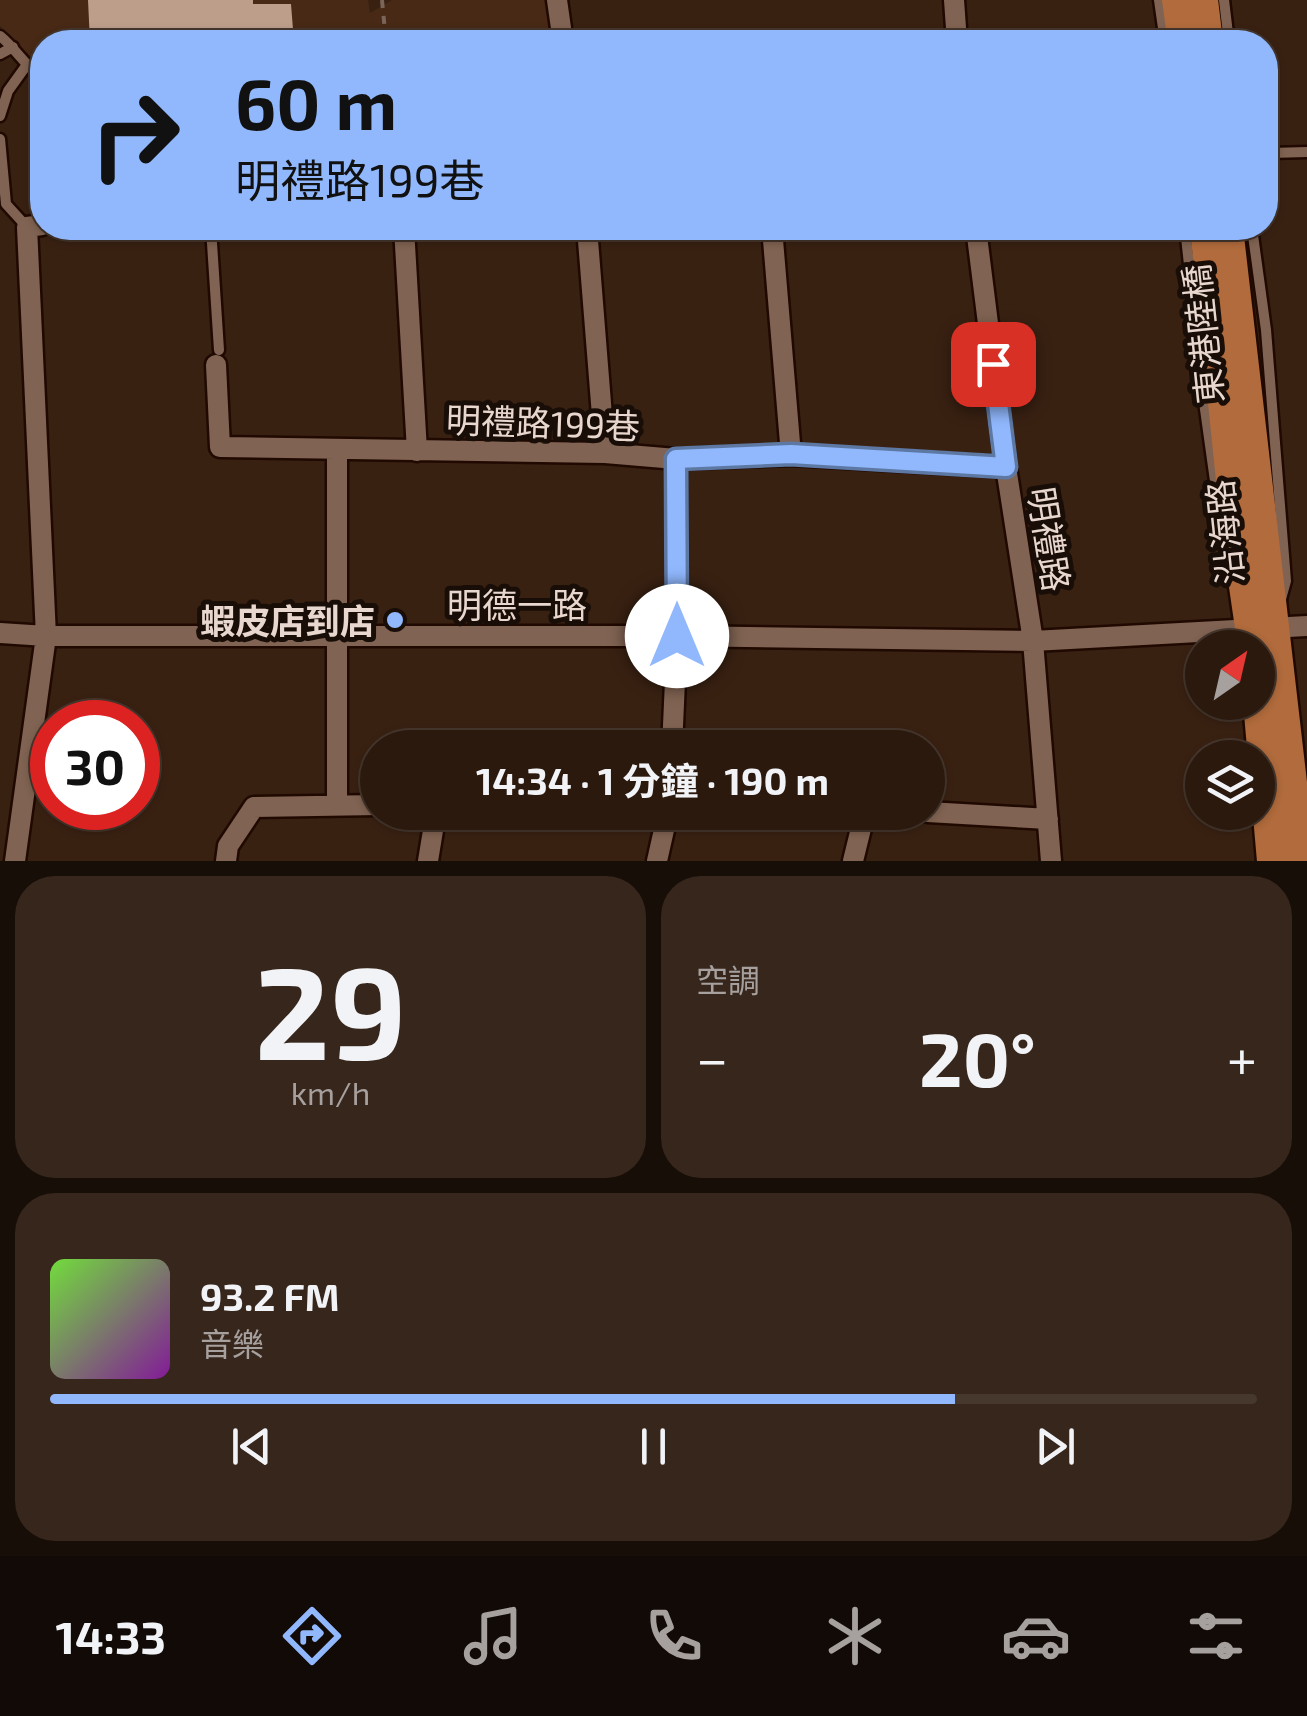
<!DOCTYPE html>
<html lang="zh-TW">
<head>
<meta charset="utf-8">
<style>
	body { margin:0; font-family:"Exo 2","Noto Sans TC",sans-serif; background:#37261c; color:#f1f3f6; height:100vh; display:flex; flex-direction:column; font-size:38px; white-space:nowrap }
	* { box-sizing:border-box; margin:0 }
	p { font-size:32px; color:#a6a09e }
	.icon { flex:none; width:55px; height:55px; fill:none; stroke:currentColor; stroke-width:2; stroke-linecap:round; stroke-linejoin:round }
	.map { position:relative; height:861px; overflow:hidden }
	.details { display:flex; flex-direction:column; gap:15px; padding:15px; background:#180e08; flex:1 }
	.details>* { flex:none }
	.guide { position:absolute; left:30px; top:30px; width:1248px; height:210px; border-radius:40px; box-shadow:0 2px 8px #0004,0 0 0 2px #47382e; background:#91b8fd; color:#111; overflow:hidden }
	.needle { width:65px; rotate:34deg }
	.fabs { position:absolute; left:1185px; top:630px; display:grid; gap:20px }
	.fabs a { display:grid; place-items:center; width:90px; height:90px; border-radius:50%; background:#2b190e; box-shadow:0 2px 8px #0004,0 0 0 2px #47382e; font-size:50px }
	.speed { position:absolute; left:30px; top:700px; display:flex; gap:20px; font-size:50px; font-weight:700; text-align:center }
	.speed>* { display:grid; place-content:center; width:130px; height:130px; border-radius:50%; background:#2b190e; box-shadow:0 2px 8px #0004,0 0 0 2px #47382e; line-height:1 }
	.speed .limit { border:15px solid #d22; background:#fff; color:#111 }
	.pin { position:absolute; display:grid; place-items:center; width:85px; height:85px; color:#fff; margin:-42px; border-radius:20px; box-shadow:0 5px 15px #0006 }
	.me { position:absolute; width:110px; margin:-55px; rotate:0deg; stroke-linejoin:round; filter:drop-shadow(0 0 8px #0008) }
	.turn { display:flex; align-items:center; gap:35px; height:210px; padding:0 40px; font-size:45px }
	.turn .icon { width:130px; height:130px; stroke-width:2.5 }
	.turn b { display:block; font-size:70px; line-height:85px }
	.big { font-size:75px; font-weight:700; line-height:1.1 }
	.details .widget { flex:1; display:flex; flex-direction:column; justify-content:center; gap:15px; min-width:0; padding:0 35px; border-radius:40px; background:#37261c }
	.details .dial { align-items:center; gap:0 }
	.dial b { font-size:130px; line-height:1 }
	.song { display:flex; align-items:center; gap:30px }
	.cover { width:120px; height:120px; border-radius:15px; background:linear-gradient(135deg,hsl(100 70% 55%),hsl(290 70% 35%)) }
	.played { height:10px; border-radius:5px; background:linear-gradient(90deg,#91b8fd 75%,#47382e 75%) }
	.keys { display:flex; justify-content:space-around; direction:ltr }
	.heat { display:flex; justify-content:space-between; align-items:center; font-size:55px; direction:ltr }
	.details .tiles { flex:1; display:grid; gap:15px; grid-template-columns:1fr 1fr }
	.widget:last-child { grid-column:span 2 }
	.trip { position:absolute; left:360px; top:730px; width:585px; height:100px; border-radius:50px; background:#2b190e; box-shadow:0 2px 8px #0004,0 0 0 2px #47382e; font-weight:700; line-height:100px; text-align:center }
	.dock { display:flex; height:160px; justify-content:space-around; align-items:center; background:#110a06; color:#a6a09e }
	.dock .icon { width:70px; height:70px }
	.dock .active { color:#91b8fd }
	.dock b { font-size:45px; color:#f1f3f6 }
	.map>svg:first-child { display:block }
</style>
</head>
<body>
<div class="map">
<svg width="1307" height="861" viewBox="0 0 1307 861">
	<rect width="100%" height="100%" fill="#392112"/>
	<path fill="#472915" d="M0,0h368l2,13 22,-13h153l6,42h-509v26l-42,-42z"/>
	<path fill="#bd9e8b" d="M88,0h165v4h38l3,38h-204z"/>
	<g fill="none" stroke-linecap="round" stroke-linejoin="round">
		<defs>
			<path id="lane" d="M1159,0l6,42
				M1224,0l5,42
				M0,36c16,13 25,30 42,42
				M0,54l13,-7
				M0,116l8,-25 18,-25
				M0,139l6,65 21,23
				M1265,153l42,-1
				M211,228l8,122
				M1185,228l19,174 17,122
				M1252,228l14,102 20,251 -5,18"/>
			<path id="street" d="M557,0l6,42
				M954,0l3,42
				M404,228l13,223
				M587,228l18,225
				M772,228l19,227
				M976,228l30,239 27,174 18,220
				M216,365l4,82 385,6 71,6 115,-4 215,12
				M0,633l46,3h631l356,5 274,-15
				M672,748l5,-112 -1,-177
				M337,805v-355
				M928,812l120,7
				M15,861l31,-225 -19,-409 15,-2
				M226,861l2,-15 26,-39 124,-2
				M428,861l8,-49
				M657,861l11,-49
				M853,861l12,-49"/>
			<path id="primary" d="M1177,0l6,42
				M1203,0l5,42
				M1205,228l32,310 16,110
				M1228,228l73,633
				M1258,702l14,159"/>
		</defs>
		<use href="#lane" stroke="#1f0900" stroke-width="15"/>
		<use href="#street" stroke="#1f0900" stroke-width="25"/>
		<use href="#primary" stroke="#1f0900" stroke-width="35"/>
		<path stroke="#7b6558" stroke-width="4" stroke-dasharray="8 8" stroke-linecap="butt" d="M382,0l4,42"/>
		<use href="#lane" stroke="#806352" stroke-width="10"/>
		<use href="#street" stroke="#806352" stroke-width="20"/>
		<use href="#primary" stroke="#b16b3c" stroke-width="30"/>
	</g>
	<g fill="none" stroke-linecap="round" stroke-linejoin="round">
		<defs>
			<path id="route" d="M677,636l-1,-177 115,-5 215,13 -13,-103"/>
		</defs>
		<use href="#route" stroke="#5e78a4" stroke-width="25"/>
		<use href="#route" stroke="#91b8fd" stroke-width="18"/>
	</g>
	<circle fill="#91b8fd" stroke="#190e07" stroke-width="4" cx="395" cy="620" r="10"/>
	<g text-anchor="middle" dominant-baseline="central" stroke-width="10" stroke-linejoin="round" paint-order="stroke">
		<g font-size="35" fill="#e8d7ce" stroke="#190e07">
			<text transform="translate(1202 334) rotate(-96)">東港陸橋</text>
			<text transform="translate(543 422) rotate(2)">明禮路199巷</text>
			<text transform="translate(1224 532) rotate(-96)">沿海路</text>
			<text transform="translate(1050 539) rotate(81)">明禮路</text>
			<text x="517" y="604">明德一路</text>
		</g>
		<g font-size="35" font-weight="bold" fill="#e8d7ce" stroke="#190e07" text-anchor="end">
			<text x="375" y="620">蝦皮店到店</text>
		</g>
	</g>
</svg>
<div class="fabs">
<a><svg class="needle" viewBox="-14 -14 28 28"><path d="M0-13l5 13h-10z" fill="#e53935"/><path d="M0 13l5-13h-10z" fill="#a6a09e"/></svg></a>
<a><svg class="icon" aria-label="layers" viewBox="0 0 24 24"><path d="M12 4l9 5-9 5-9-5zM3 14l9 5 9-5"/></svg></a>
</div>
<div class="speed"><div class="limit">30</div></div>
<div class="pin" style="left:993px;top:364px;background:#d93025"><svg class="icon" aria-label="arrive" viewBox="0 0 24 24"><path d="M6 21V4h12l-3 4 3 4H6"/></svg></div>
<svg class="me" style="left:677px;top:636px" viewBox="-20 -20 40 40"><circle r="19" fill="#fff"/><path d="M0-13L10 11 0 6-10 11z" fill="#91b8fd"/></svg>
<div class="trip">14:34 · 1 分鐘 · 190 m</div>
<div class="guide">
<div class="turn"><svg class="icon" aria-label="right" viewBox="0 0 24 24"><path d="M7 20v-9h11M14 6l5 5-5 5"/></svg><div><b>60 m</b>明禮路199巷</div></div>
</div>
</div>
<section class="details">
<div class="tiles">
<div class="widget dial"><b>29</b><p>km/h</p></div>
<div class="widget"><p>空調</p>
<div class="heat"><a>−</a><b class="big">20°</b><a>+</a></div>
</div>
<div class="widget">
<div class="song"><i class="cover"></i><div><b>93.2 FM</b><p>音樂</p></div></div>
<div class="played"></div>
<div class="keys"><svg class="icon" aria-label="previous" viewBox="0 0 24 24"><path d="M18 5L8 12l10 7zM5 5v14"/></svg><svg class="icon" aria-label="pause" viewBox="0 0 24 24"><path d="M8 5v14M16 5v14"/></svg><svg class="icon" aria-label="next" viewBox="0 0 24 24"><path d="M6 5l10 7-10 7zM19 5v14"/></svg></div>
</div>
</div>
</section>
<nav class="dock">
<b>14:33</b>
<svg class="icon active" aria-label="directions" viewBox="0 0 24 24"><path d="M12 3l9 9-9 9-9-9zM9 14v-3h6M13 9l2 2-2 2"/></svg>
<svg class="icon" aria-label="music" viewBox="0 0 24 24"><path d="M9 18V5l10-2v13"/><circle cx="6" cy="18" r="3"/><circle cx="16" cy="16" r="3"/></svg>
<svg class="icon" aria-label="phone" viewBox="0 0 24 24"><path d="M5 4h4l2 5-3 2q2 4 5 5l2-3 5 2v4C11 20 4 13 5 4z"/></svg>
<svg class="icon" aria-label="climate" viewBox="0 0 24 24"><path d="M12 3v18M4 7l16 10M4 17L20 7"/></svg>
<svg class="icon" aria-label="car" viewBox="0 0 24 24"><path d="M5 17H2v-5l4-1 3-4h7l3 4 3 1v5h-3M9 17h6M6 11h13"/><circle cx="7" cy="17" r="2"/><circle cx="17" cy="17" r="2"/></svg>
<svg class="icon" aria-label="filters" viewBox="0 0 24 24"><path d="M4 7h16M4 17h16"/><circle cx="9" cy="7" r="2"/><circle cx="15" cy="17" r="2"/></svg>
</nav>
</body>
</html>
